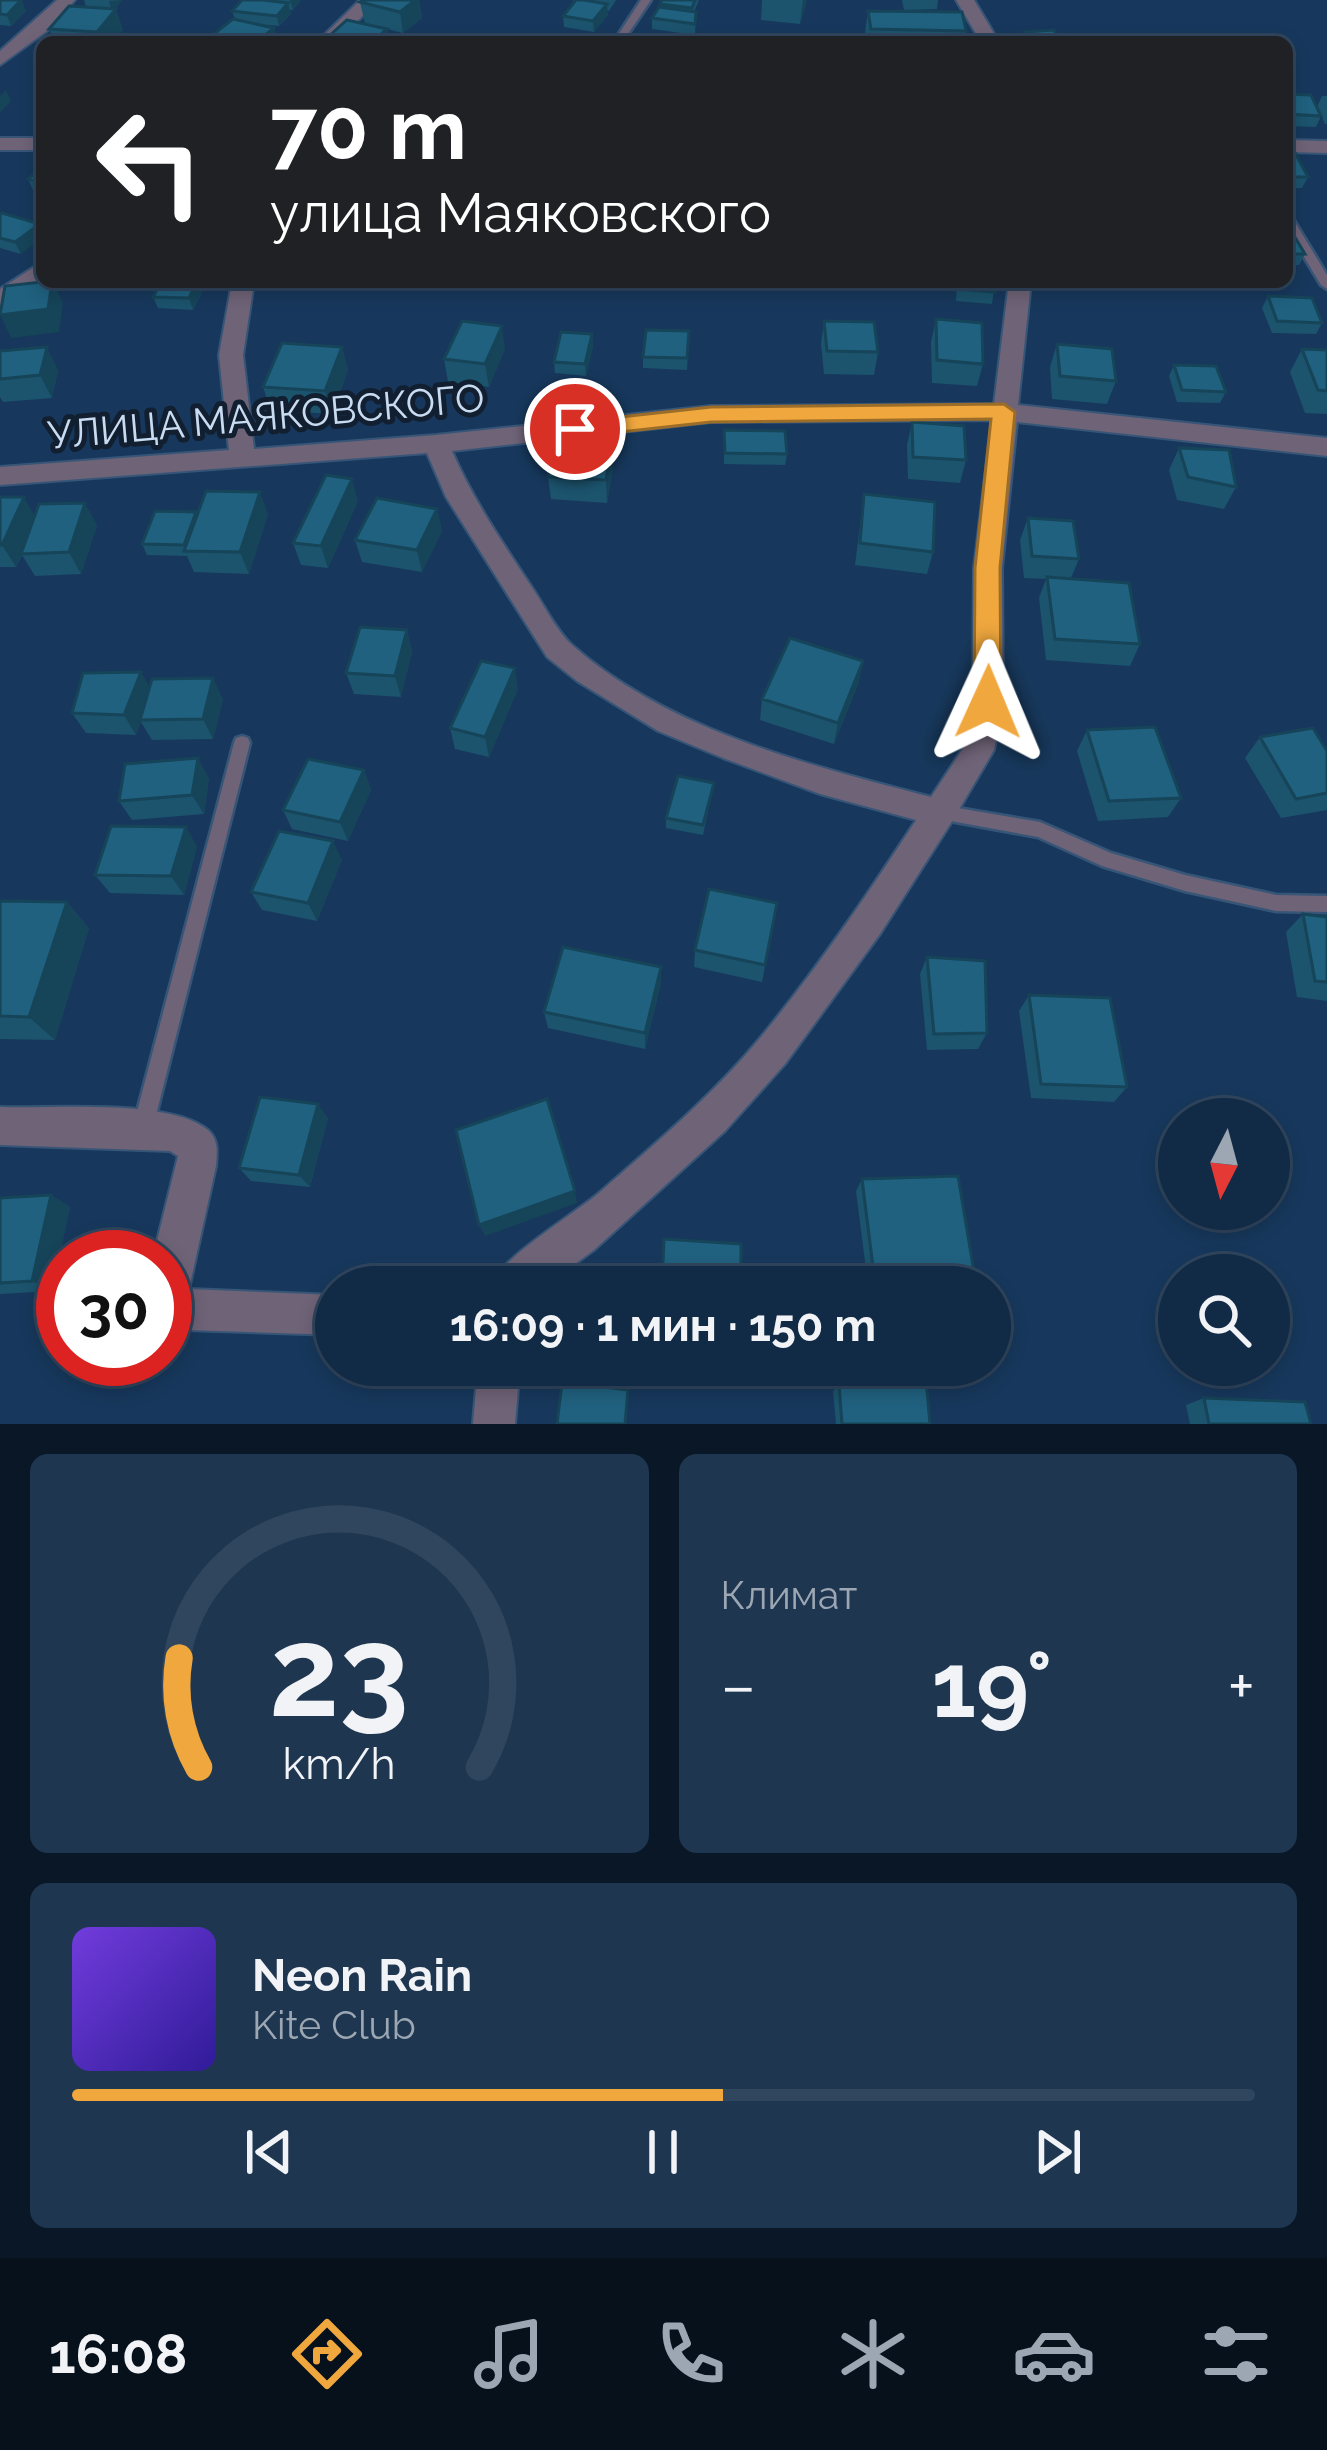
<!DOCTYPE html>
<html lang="ru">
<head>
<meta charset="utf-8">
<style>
	body { margin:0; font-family:Raleway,sans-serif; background:#1e3650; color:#f1f3f6; height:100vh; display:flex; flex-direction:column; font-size:45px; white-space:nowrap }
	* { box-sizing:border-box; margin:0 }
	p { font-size:39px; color:#9ca7b3 }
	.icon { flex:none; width:66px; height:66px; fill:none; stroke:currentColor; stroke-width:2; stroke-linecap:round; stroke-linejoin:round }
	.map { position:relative; height:1424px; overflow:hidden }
	.details { display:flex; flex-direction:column; gap:30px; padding:30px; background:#091726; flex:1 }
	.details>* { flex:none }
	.hud { position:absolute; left:36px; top:36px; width:1257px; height:252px; border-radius:18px; box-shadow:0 6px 18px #0003,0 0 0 3px #30465e; background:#202124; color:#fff; overflow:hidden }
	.needle { width:78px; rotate:186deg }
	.tools { position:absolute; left:1158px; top:1098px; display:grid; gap:24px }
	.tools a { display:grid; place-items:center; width:132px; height:132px; border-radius:50%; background:#112a45; box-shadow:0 6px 18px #0003,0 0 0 3px #30465e; font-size:60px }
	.speed { position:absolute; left:36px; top:1230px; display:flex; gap:24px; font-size:60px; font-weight:700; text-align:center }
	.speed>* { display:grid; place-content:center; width:156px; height:156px; border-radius:50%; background:#112a45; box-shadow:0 6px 18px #0003,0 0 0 3px #30465e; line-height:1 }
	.speed .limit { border:18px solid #d22; background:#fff; color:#111 }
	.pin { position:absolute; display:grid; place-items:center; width:102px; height:102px; color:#fff; margin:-51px; border:6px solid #fff; border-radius:50%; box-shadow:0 3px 12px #0007 }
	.me { position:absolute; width:132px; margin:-66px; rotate:1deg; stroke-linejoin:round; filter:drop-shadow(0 0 9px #0008) }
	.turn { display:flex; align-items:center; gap:42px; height:252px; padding:0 36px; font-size:54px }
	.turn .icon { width:156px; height:156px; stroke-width:2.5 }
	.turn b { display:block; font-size:84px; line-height:102px }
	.big { font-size:90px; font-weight:700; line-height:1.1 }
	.details .tile { flex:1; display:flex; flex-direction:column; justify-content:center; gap:18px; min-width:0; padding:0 42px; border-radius:18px; background:#1e3650 }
	.details .dial { align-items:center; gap:0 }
	.dial svg { height:312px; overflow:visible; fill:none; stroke:#30465e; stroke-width:7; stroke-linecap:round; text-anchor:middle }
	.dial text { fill:#f1f3f6; stroke:none }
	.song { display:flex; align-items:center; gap:36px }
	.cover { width:144px; height:144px; border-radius:18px; background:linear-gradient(135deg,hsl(260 70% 55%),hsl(250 70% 35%)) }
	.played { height:12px; border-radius:6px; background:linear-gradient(90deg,#efa73e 55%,#30465e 55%) }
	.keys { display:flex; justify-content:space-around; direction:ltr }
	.heat { display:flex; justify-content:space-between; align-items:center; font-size:66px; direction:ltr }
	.details .tiles { flex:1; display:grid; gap:30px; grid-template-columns:1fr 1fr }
	.tile:last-child { grid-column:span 2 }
	.trip { position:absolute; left:315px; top:1266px; width:696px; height:120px; border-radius:60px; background:#112a45; box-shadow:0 6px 18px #0003,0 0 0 3px #30465e; font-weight:700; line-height:120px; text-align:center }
	.menu { display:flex; height:192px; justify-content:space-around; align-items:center; background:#07111c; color:#9ca7b3 }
	.menu .icon { width:84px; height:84px }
	.menu .current { color:#efa73e }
	.menu b { font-size:54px; color:#f1f3f6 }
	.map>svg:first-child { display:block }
</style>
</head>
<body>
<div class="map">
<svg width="1327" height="1424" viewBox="0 0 1327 1424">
	<rect width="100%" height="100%" fill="#17385c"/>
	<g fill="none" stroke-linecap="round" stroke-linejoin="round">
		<defs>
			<path id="lane" d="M641,0h10l-25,37h-6l-2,-2z
				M1287,216l6,3 34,56v14l-6,-4 -34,-56z
				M242,736l6,2 2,5 -97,384 -3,7 -7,3 -7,-3 -3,-7 101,-384 2,-5z
				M940,805l100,17 71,31 74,22 91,20 51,1v16l-51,-1 -91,-20 -83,-25 -64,-29 -104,-19 -3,-5 3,-5z"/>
			<path id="street" d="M57,0h18l-28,31 -47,34v-14z
				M360,0h19l-43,42h-19z
				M956,0h18l25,42h-18z
				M0,138h42v12h-42z
				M1287,140l40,1v12l-40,-1z
				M42,262v17l-42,28v-18z
				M232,282h22l-11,73 11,94 182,-14 275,-29 283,-2 15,-122h22l-13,123 309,33v18l-310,-34 -15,146 1,134 -9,48 -43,73 -71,111 -95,130 -60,67 -131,119 -50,37h-54c12,-31 82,-71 110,-95 56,-49 113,-97 160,-154 57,-69 107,-143 156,-218l-96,-26 -97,-36 -65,-27 -81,-50 -30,-24 -101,-160 -19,-44 -427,32v-18l229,-17 -10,-95zM992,420l-18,148 -1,134 -9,45 -33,50c-122,-32 -262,-66 -359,-152 -15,-14 -26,-36 -37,-53 -30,-46 -61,-90 -83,-141l259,-29z
				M0,1107c50,2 170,-9 208,23 11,10 9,22 8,36l-27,123 147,6v40l-149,-5 -22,-10v-63h-12l25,-101 -8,-5 -170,-6z
				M478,1365h42l-5,59h-42z"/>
		</defs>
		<use href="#lane" stroke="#375577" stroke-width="5"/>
		<use href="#street" stroke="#375577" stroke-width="4"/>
		<use href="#lane" fill="#6f6377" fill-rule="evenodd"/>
		<use href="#street" fill="#6f6377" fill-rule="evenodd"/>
	</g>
	<path fill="#1c536d" d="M0,0l26,11 -15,15 -11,-1z
		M84,0h38l-7,9 8,21 -9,12h-60l-5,-13 37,-22z
		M242,0h59l-8,10h-3l1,4 -12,12 -23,-2 18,4 4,14h-72v-2l29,-21 -3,-8z
		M364,0h55l3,18 -19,15 -16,-4 3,13h-59l-2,-6 36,-12 -5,-22z
		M573,0h43l-7,11h-2l1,4 -14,17 -30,-5 -1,-11 10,-12z
		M699,0l-5,12h2l-1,23 -43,-6v-11l8,-11v-3z
		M762,0h45l-7,24 -39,-4z
		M902,0h36l-1,9 -33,1z
		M868,11l98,20 -2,11h-97l-2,-10z
		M1287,94l34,22 -5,11 -29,-1z
		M1322,96h5v28h-2l-8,-17z
		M1287,151l21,26 -6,11h-15z
		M42,168v34l-4,-1 -10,-22z
		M2,213l19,41 -21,-6v-33z
		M1287,229l18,25 -6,11h-12z
		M161,282h46l-14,28 -35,-2 -5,-11z
		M957,282h38l-3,22 -36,-3z
		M1268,296l54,27 -6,11 -44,-1 -10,-25z
		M936,319l47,45 -6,22 -45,-3 -1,-41z
		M824,321l54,31 -4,23 -50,-1 -3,-30z
		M689,331l-2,39 -44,-2v-11z
		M592,334l1,12 -7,30 -31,-3 -1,-11z
		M1057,344l59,37 -9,23 -55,-5 -2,-32z
		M342,347l6,23 -16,44 -61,-4 -8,-23z
		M505,349l-16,38 -41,-5 -4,-23z
		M1302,349l25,1v64l-22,-1 -15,-41z
		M0,351l58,19 -6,28 -49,4 -3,-5z
		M1174,365l52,27 -6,11 -43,-1 -8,-26z
		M912,422l54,38 -6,23 -52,-4 -1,-34z
		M724,430l63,24 -2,11 -61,-1z
		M1179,448l57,39 -12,22 -47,-9 -8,-30z
		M613,468l-6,35 -56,-4 -3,-22z
		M864,494l69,58 -6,22 -72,-9z
		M0,497l35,19 62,9 -16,49 -46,2 -13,-21 -6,12h-16z
		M358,501l-30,67 -27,-3 -8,-22z
		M437,509l5,22 -20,41 -60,-10 -7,-22z
		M196,512l1,3 71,-1 -19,60 -55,-2 -7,-16 -40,-1 -5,-11z
		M1028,518l51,41 -8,19 69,66 -10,22 -84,-6 -7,-62 7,-19 -22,-1 -4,-38z
		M407,630l5,22 -11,45 -47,-3 -8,-21z
		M859,682l-25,62 -74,-24 2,-21z
		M150,686l73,13 -10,40 -61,1 -11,-18 -5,13 -50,-2 -14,-20z
		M518,689l-29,68 -34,-8 -5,-21z
		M1087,730l94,68 -13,19 -70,4 -21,-70z
		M1260,737l67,14v59l-46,8 -36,-60z
		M364,770l7,20 -23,51 -56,-12 -9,-19z
		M209,778l-5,36 -72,6 -13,-19z
		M714,783l-11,52 -37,-7v-10z
		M197,846l-13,49 -74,-2 -15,-18z
		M342,860l-25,61 -55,-11 -11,-18z
		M0,901l67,1 22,26 -34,112 -55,-1z
		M777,903l-15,79 -68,-15 1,-17z
		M1303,914l24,3v84l-30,-4 -11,-65z
		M927,957l60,76 -9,16 -51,1 -7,-76z
		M661,967v16l-16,66 -97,-21 -4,-16z
		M1029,995l98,92 -13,15 -83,-4 -12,-87z
		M328,1118l-18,69 -59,-6 -12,-13z
		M862,1179l112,93 -10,10 -96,3 -12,-94z
		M51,1195l19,12 -18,84 -52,3v-96z
		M839,1384l91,40h-94l-3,-33z
		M1204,1398l107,26h-121l-4,-19z"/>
	<path fill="#164459" d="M22,0l4,11 -15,15 -4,-11z
		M122,0l-10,12 -3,-11z
		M290,0h11l-8,10z
		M415,0h4l3,18 -19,15 -3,-21z
		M803,0h4l-1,4 -6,20z
		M288,3l3,11 -12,12 -2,-10z
		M607,4l1,11 -14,17 -1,-11z
		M116,9l7,21 -9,12h-14l-3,-10z
		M274,28l4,14h-22z
		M387,29l3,13h-18z
		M6,90l5,11 -11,12v-17z
		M40,224l2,14 -21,16 -6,-12z
		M53,282l10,21 -4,29 -48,6 -11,-23z
		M197,282h10l-14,28 -4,-12z
		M502,326l3,23 -16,38 -4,-23z
		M592,334l1,12 -7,30 -1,-12z
		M47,347l11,23 -6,28 -12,-23z
		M342,347l6,23 -16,44 -7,-23z
		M612,445l1,23 -6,35 -1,-23z
		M352,479l6,22 -30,67 -7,-22z
		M260,492l8,22 -19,60 -9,-22z
		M24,497l13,23 -21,47 -14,-22z
		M85,503l12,22 -16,49 -12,-22z
		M437,509l5,22 -20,41 -5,-22z
		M407,630l5,22 -11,45 -6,-21z
		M863,661l-4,21 -25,62 4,-21z
		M515,668l3,21 -29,68 -4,-20z
		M141,672l12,21 -17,42 -12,-20z
		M213,678l10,21 -10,40 -10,-20z
		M198,758l11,20 -5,36 -12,-19z
		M364,770l7,20 -23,51 -8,-19z
		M186,827l11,19 -13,49 -13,-19z
		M333,841l9,19 -25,61 -9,-18z
		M67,902l22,26 -34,112 -26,-23z
		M661,967v16l-16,66v-16z
		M318,1104l10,14 -18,69 -11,-12z
		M575,1191l2,12 -92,33 -6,-11z
		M51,1195l19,12 -18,84 -20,-10z"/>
	<path fill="#20617f" stroke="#164459" stroke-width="3" d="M0,0h21l-14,15 -7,-1z
		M242,0h21l25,3 -11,13 -45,-5z
		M364,0h51l-15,12 -40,-10z
		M576,0h8l23,4 -14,17 -30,-5z
		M662,0h33l-3,8 -32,-4z
		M69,6l47,3 -19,23 -48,-3z
		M659,7l37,5 -1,12 -43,-6z
		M868,11l94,1 4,19 -95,-2z
		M233,19l41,9 -18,14 -50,-2z
		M347,20l40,9 -15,13h-12l-31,-6z
		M1054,30l7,12h-30l-6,-10z
		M1287,94l24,1 10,21 -34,-2z
		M1287,151h7l14,26h-21z
		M42,168v14l-14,-3z
		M2,213l38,11 -25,18 -15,-4v-23z
		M1287,229h3l15,25h-18z
		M42,282h10l-4,27 -48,6 5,-29z
		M161,282h36l-8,16 -36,-1z
		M959,282h36v10l-36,-3z
		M1268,296l44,2 10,25 -45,-2z
		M936,319l46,4 1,41 -46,-4z
		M462,321l40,5 -17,38 -41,-5z
		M824,321l50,1 4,30 -51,-1z
		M646,330l43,1 -2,27 -44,-1z
		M561,332l31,2 -7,30 -31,-2z
		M282,343l60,4 -17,44 -62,-4z
		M1057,344l55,5 4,32 -56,-5z
		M47,347l-7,28 -40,4v-28z
		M1302,349l25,1v41l-9,-1z
		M1174,365l42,1 10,26 -44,-2z
		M912,422l52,4 2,34 -53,-3z
		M724,430l61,1 2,23 -62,-1z
		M555,442l57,3 -6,35 -58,-3z
		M1179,448l50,2 7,37 -48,-10z
		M326,475l26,4 -31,67 -28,-3z
		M206,491l54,1 -20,60 -56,-1z
		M864,494l71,8 -2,50 -73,-9z
		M0,497h24l-22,48h-2z
		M377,498l60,11 -20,41 -62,-10z
		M85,503l-16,49 -48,2 18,-50z
		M155,511l41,1 -12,33 -42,-1z
		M1028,518l45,3 6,38 -47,-3z
		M1047,577l82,6 11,61 -85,-5z
		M360,627l47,3 -12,46 -49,-3z
		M790,638l73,23 -25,62 -76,-24z
		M481,661l34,7 -30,69 -35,-9z
		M141,672l-17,43 -52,-2 11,-40z
		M213,678l-10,41 -63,1 12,-41z
		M1155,727l26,71 -72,3 -22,-71z
		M1313,728l14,23v42l-31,6 -36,-62z
		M198,758l-6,37 -73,6 6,-37z
		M308,759l56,11 -24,52 -57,-12z
		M678,776l36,7 -11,42 -37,-7z
		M111,826l75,1 -15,49 -76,-1z
		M279,831l54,10 -25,62 -57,-11z
		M709,889l68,14 -12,62 -70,-15z
		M0,901l67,1 -38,115 -29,-1z
		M1303,914l24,3v65l-12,-1z
		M563,947l98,20 -16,66 -101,-21z
		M927,957l58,4 2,72 -53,1z
		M1029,995l81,3 17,89 -86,-3z
		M260,1097l58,7 -19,71 -60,-7z
		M547,1099l28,92 -96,34 -23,-95z
		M958,1176l16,96 -100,3 -12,-96z
		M51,1195l-19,86 -32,2v-85z
		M664,1239l77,5v43h-79z
		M926,1379l4,45h-88l-3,-40z
		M562,1382l66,8 -3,34h-68z
		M1204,1398l101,4 6,22h-102z"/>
	<path fill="#efa73e" stroke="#9b6d28" stroke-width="3" d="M1004,404l11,8 -15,156 1,134 -13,11 -14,-11 1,-134 16,-149 -280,3 -136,15 -11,-8 11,-7 136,-15z"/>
	<g text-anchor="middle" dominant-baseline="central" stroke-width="10" stroke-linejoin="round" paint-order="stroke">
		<g font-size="39" fill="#c8dbf1" stroke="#111f30">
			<text transform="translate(266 416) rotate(-5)">УЛИЦА МАЯКОВСКОГО</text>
		</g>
	</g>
</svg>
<div class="tools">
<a><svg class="needle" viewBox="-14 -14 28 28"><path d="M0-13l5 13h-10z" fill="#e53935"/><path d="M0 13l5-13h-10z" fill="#9ca7b3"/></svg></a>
<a><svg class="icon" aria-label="search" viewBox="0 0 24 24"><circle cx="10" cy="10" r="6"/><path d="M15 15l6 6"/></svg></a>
</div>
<div class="speed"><div class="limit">30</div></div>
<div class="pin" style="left:575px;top:429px;background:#d93025"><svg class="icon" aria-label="arrive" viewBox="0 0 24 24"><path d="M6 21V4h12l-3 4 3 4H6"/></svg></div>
<svg class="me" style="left:988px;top:702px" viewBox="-20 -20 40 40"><path d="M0-17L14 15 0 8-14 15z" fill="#efa73e" stroke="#fff" stroke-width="4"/></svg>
<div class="trip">16:09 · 1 мин · 150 m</div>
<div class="hud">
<div class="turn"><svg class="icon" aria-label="left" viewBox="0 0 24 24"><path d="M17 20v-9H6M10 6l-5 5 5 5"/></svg><div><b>70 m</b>улица Маяковского</div></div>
</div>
</div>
<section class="details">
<div class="tiles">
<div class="tile dial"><svg viewBox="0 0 100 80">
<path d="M14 69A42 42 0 1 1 86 69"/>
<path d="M14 69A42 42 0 0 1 9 41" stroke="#efa73e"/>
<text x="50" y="56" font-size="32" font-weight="700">23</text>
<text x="50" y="72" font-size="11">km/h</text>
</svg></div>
<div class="tile"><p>Климат</p>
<div class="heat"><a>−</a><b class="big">19°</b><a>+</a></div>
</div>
<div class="tile">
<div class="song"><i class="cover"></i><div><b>Neon Rain</b><p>Kite Club</p></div></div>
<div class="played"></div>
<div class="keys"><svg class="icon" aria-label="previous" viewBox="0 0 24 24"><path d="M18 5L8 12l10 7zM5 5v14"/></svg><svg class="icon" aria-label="pause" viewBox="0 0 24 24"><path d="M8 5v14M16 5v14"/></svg><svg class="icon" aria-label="next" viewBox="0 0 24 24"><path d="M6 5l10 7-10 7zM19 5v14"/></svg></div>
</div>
</div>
</section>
<nav class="menu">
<b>16:08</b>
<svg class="icon current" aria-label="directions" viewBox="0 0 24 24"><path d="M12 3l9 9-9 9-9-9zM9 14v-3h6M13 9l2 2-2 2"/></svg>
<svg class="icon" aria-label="music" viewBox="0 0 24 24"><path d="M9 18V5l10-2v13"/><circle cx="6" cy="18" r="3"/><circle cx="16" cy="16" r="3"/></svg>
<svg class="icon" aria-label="phone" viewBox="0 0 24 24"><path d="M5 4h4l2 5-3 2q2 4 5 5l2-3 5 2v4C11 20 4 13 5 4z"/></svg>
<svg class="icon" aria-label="climate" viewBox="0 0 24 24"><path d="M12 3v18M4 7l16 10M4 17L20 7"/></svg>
<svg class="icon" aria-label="car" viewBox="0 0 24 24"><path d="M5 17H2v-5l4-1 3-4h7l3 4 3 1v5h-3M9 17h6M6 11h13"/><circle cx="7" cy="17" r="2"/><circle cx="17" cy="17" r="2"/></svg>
<svg class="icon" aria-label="filters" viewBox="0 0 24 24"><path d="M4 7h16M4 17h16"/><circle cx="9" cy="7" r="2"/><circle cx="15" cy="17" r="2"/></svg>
</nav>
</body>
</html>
